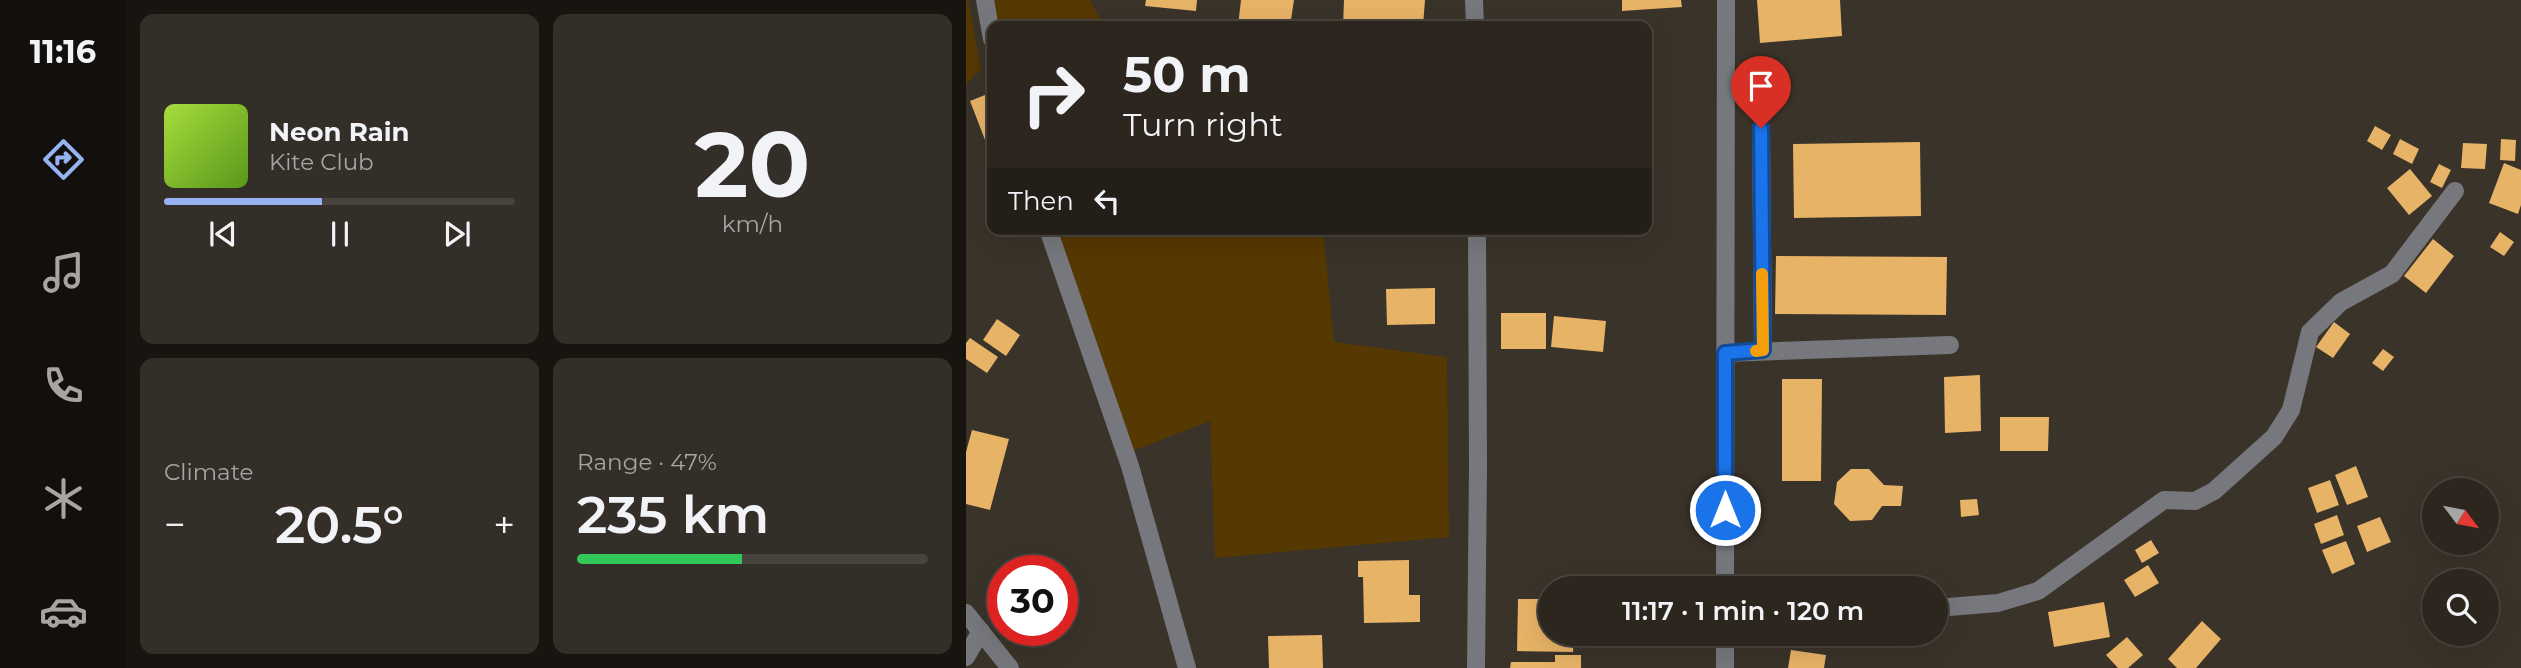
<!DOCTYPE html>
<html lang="en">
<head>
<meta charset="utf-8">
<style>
	body { margin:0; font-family:Montserrat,sans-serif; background:#342e28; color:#f1f3f6; height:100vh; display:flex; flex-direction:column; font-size:26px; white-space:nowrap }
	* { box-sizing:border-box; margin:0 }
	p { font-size:23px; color:#a6a5a4 }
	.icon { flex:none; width:38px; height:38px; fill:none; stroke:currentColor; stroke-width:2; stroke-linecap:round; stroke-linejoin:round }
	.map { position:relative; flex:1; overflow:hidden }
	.details { display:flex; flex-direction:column; gap:14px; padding:14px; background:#181511; width:840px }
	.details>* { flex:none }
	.guide { position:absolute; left:21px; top:21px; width:665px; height:214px; border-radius:14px; box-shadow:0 7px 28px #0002,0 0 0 2px #48433d; background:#2c261f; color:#f1f3f6; overflow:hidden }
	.needle { width:46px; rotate:122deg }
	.fabs { position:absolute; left:1456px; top:478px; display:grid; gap:14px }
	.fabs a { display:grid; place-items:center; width:77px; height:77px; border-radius:50%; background:#2c261f; box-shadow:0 7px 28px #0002,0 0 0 2px #48433d; font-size:35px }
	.speed { position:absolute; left:21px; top:555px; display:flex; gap:14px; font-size:35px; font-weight:700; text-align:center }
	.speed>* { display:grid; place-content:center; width:91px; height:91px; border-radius:50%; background:#2c261f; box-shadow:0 7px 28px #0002,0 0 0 2px #48433d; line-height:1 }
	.speed .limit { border:10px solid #d22; background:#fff; color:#111 }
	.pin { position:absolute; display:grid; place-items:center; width:60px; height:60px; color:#fff; margin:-72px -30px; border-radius:50% 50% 50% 0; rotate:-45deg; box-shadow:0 0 7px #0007 }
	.pin .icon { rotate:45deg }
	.me { position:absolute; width:77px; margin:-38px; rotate:0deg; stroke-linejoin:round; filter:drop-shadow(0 0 5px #0008) }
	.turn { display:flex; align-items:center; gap:24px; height:147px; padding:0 21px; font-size:32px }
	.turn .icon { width:91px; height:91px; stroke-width:2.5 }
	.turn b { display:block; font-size:49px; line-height:60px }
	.then { display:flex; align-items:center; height:66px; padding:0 21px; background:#0003; gap:14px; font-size:26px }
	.big { font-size:52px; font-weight:600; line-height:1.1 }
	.details .tile { flex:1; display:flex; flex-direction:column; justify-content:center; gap:10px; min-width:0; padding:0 24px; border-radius:14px; background:#342e28 }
	.details .dial { align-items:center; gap:0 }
	.dial b { font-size:91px; line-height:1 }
	.song { display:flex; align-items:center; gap:21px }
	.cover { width:84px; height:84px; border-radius:10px; background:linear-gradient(135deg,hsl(80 70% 55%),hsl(90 70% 35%)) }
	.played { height:7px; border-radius:4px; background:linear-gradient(90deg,#95b2f1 45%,#48433d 45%) }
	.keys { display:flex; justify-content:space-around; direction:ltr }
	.heat { display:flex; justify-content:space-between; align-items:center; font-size:38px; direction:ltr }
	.charge { height:10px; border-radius:5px; background:linear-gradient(90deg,#34c759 47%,#48433d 0) }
	.details .tiles { flex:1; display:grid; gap:14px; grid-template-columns:repeat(2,1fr) }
	.trip { position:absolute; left:572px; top:576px; width:410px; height:70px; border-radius:35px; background:#2c261f; box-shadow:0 7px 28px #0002,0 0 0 2px #48433d; font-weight:600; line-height:70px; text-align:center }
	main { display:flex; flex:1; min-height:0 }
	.tab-bar { display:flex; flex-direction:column; width:126px; justify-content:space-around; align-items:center; background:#120f0c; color:#a6a5a4 }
	.tab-bar .icon { width:49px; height:49px }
	.tab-bar .selected { color:#95b2f1 }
	.tab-bar b { font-size:32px; color:#f1f3f6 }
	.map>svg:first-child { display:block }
</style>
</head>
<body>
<main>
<nav class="tab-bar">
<b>11:16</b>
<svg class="icon selected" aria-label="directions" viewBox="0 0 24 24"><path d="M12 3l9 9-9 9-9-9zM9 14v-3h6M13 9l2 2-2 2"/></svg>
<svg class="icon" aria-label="music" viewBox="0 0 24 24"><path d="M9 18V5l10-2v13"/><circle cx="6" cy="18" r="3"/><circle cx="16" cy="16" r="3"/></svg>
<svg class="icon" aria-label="phone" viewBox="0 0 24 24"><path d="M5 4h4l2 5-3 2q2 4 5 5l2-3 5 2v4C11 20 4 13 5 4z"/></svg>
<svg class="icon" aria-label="climate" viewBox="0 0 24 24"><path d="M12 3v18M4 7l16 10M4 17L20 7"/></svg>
<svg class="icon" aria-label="car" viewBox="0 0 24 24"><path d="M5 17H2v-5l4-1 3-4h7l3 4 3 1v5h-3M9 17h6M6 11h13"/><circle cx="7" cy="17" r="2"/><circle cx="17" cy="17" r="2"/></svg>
</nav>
<section class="details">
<div class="tiles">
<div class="tile">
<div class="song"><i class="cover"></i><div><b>Neon Rain</b><p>Kite Club</p></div></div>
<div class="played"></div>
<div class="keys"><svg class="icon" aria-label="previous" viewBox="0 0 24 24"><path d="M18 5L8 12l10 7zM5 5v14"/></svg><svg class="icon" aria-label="pause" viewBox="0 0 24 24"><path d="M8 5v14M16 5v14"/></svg><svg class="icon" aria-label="next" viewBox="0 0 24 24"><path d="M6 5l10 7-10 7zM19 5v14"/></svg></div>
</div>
<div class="tile dial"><b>20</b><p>km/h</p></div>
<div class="tile"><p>Climate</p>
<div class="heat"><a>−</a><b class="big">20.5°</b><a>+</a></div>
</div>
<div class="tile"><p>Range · 47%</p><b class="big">235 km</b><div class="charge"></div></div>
</div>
</section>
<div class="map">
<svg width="1555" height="668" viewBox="0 0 1555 668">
	<rect width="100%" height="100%" fill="#3a3329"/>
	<path fill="#563802" d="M0,0h2l13,69 -15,15z
		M19,0h105l14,26h-112z
		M88,229h269l11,113 113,15 2,180 -234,21 -5,-137 -85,33z"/>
	<path fill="#e7b367" d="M180,0h51l-1,11 -51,-5z
		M275,0h53l-4,26h-52z
		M378,0h81l-2,26h-80z
		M656,0h59l1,7 -60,4z
		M791,0h83l2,36 -82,7z
		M19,95l7,19v44l-22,-57z
		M1409,126l16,9 -9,15 -15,-9z
		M1434,139l19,10 -7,15 -19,-10z
		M1535,139l15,1 -1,21 -15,-1z
		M954,142l1,74 -127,2 -1,-74z
		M1497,143l24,1 -2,25 -24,-1z
		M1538,163l17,7v35l-3,9 -29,-11z
		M1473,164l12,6 -9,18 -12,-6z
		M1444,169l22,27 -23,19 -22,-27z
		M1534,232l14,10 -10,14 -14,-9z
		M1467,239l21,17 -28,37 -22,-17z
		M810,256l171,1 -1,58 -171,-1z
		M469,288v36l-48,1 -1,-36z
		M535,313h45v36h-45z
		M588,316l52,5 -3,31 -52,-5z
		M31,319l23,16 -14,21 -23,-16z
		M1368,322l16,12 -17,24 -17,-11z
		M4,338l28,19 -11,16 -21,-14v-16z
		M1417,349l11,8 -11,14 -11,-8z
		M1014,375l1,56 -36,2 -1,-56z
		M816,379h40l-1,102h-39z
		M1034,417h49l-1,34h-48z
		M6,430l37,9 -19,71 -24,-6v-52z
		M1390,466l12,31 -21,8 -12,-30z
		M885,469h18l15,16 19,1 -2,20h-19l-10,14 -22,1 -16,-17 3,-22z
		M1364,480l9,25 -22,8 -9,-25z
		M1011,499l2,16 -18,2 -1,-17z
		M1371,515l7,20 -23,9 -7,-20z
		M1414,517l11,25 -24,10 -10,-26z
		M1185,540l8,13 -17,10 -7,-13z
		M1380,541l9,23 -23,10 -10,-24z
		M443,560v35h11v27l-56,1 -1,-46h-5v-16z
		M1182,565l11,18 -24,14 -11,-17z
		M552,599h32v35h24l-1,18 -56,-1z
		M1138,602l6,35 -56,10 -6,-35z
		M1236,621l19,18 -25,29h-19l-9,-9z
		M356,635l1,33h-54l-1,-32z
		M1161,637l16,18 -15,13h-10l-12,-13z
		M825,650l35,5 -2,13h-36z
		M589,655h26v13h-71l1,-6h44z"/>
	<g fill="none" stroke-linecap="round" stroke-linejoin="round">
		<path stroke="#76787e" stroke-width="18" d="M19,0l7,39
			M508,0l1,26
			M795,128l2,222
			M82,229l82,237 57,202
			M759,353l225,-8
			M759,588l1,-588
			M970,608l62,-5 40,-12 126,-91 31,1 19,-10 60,-54 17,-27 19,-78 31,-30 51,-28 63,-83
			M0,613l44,55
			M759,634v34
			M0,657l15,-26
			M510,668l2,-202 -1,-237"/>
	</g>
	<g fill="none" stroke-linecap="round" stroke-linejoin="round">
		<defs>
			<path id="route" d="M759,510v-157l38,-3 -2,-222"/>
		</defs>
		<use href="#route" stroke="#114b97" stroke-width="18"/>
		<use href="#route" stroke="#1a73e8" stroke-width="12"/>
		<path stroke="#f59e0b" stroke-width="12" d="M790,351l7,-1 -1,-76"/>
	</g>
</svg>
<div class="fabs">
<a><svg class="needle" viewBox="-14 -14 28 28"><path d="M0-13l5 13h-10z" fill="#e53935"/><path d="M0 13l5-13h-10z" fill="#a6a5a4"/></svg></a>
<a><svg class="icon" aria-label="search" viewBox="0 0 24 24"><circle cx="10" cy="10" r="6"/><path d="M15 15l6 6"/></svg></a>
</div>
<div class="speed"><div class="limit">30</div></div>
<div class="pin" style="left:795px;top:128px;background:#d93025"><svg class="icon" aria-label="arrive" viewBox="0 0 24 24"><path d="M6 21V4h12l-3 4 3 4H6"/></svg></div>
<svg class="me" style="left:759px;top:510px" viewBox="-20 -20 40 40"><circle r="17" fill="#1a73e8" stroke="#fff" stroke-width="3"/><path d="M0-11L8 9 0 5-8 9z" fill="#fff"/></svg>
<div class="trip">11:17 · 1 min · 120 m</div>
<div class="guide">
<div class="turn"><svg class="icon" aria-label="right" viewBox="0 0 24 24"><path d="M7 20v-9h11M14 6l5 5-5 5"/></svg><div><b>50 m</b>Turn right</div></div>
<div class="then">Then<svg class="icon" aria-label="left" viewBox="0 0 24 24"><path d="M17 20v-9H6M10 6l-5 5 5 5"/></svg></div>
</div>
</div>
</main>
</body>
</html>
